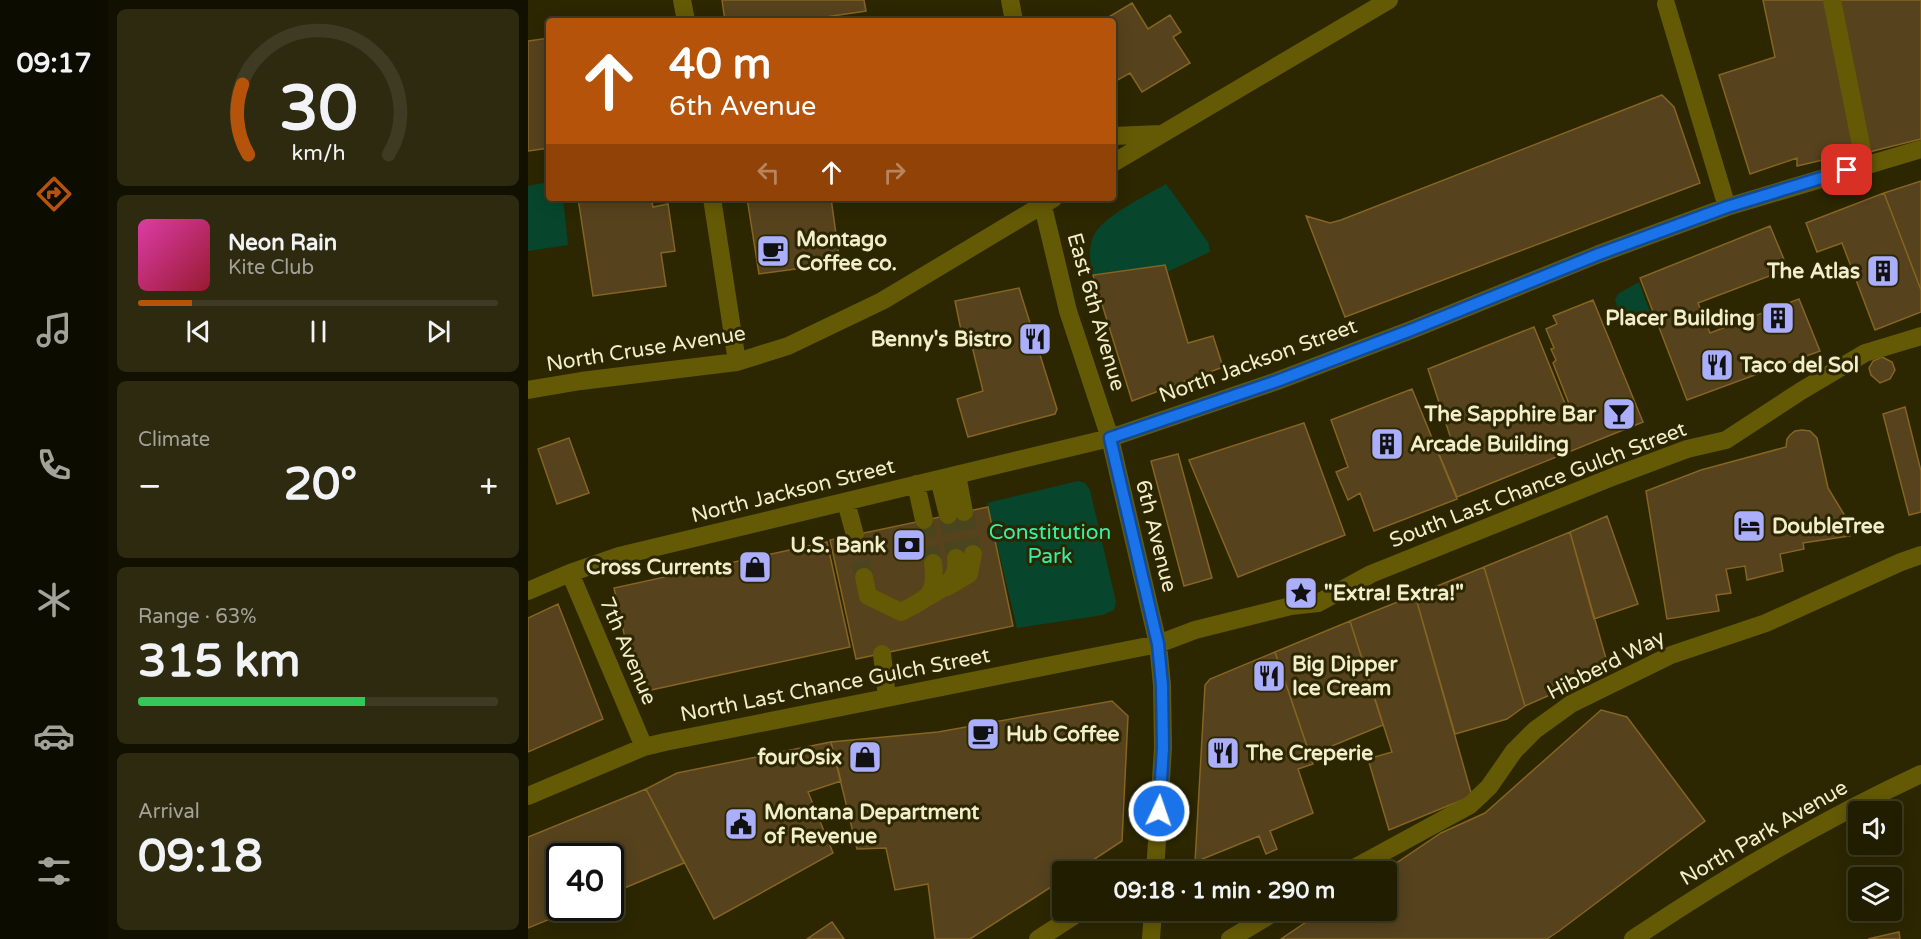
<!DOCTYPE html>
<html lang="en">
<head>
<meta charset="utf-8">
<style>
	body { margin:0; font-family:"Varela Round",sans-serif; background:#2d2a0f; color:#f1f3f6; height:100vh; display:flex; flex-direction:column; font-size:22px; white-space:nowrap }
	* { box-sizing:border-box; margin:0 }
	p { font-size:20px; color:#a2a299 }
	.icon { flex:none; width:33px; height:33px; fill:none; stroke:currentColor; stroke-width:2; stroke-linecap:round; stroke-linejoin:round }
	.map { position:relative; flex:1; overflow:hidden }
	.details { display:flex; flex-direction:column; gap:9px; padding:9px; background:#121000; width:420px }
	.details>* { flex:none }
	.top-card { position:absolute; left:18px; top:18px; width:570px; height:183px; border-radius:6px; box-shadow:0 3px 15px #0003,0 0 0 2px #3e3b22; background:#b45309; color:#fff; overflow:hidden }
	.fabs { position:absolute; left:1320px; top:801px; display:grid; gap:12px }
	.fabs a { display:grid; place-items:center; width:54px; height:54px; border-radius:6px; background:#211d00; box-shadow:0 3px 15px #0003,0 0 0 2px #3e3b22; font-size:30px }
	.speed { position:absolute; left:18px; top:843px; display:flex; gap:12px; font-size:30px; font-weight:700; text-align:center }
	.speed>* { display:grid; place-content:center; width:78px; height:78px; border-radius:50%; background:#211d00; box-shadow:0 3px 15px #0003,0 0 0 2px #3e3b22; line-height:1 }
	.speed .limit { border:3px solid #111; border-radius:9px; background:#fff; color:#111 }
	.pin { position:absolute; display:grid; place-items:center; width:51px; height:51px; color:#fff; margin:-26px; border-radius:12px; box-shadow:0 3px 9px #0006 }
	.me { position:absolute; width:66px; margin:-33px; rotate:3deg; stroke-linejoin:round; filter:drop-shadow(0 0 4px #0008) }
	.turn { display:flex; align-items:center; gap:21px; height:126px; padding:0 24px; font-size:27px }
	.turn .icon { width:78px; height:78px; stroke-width:2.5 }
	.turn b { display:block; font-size:42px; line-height:51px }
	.lanes { display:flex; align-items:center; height:57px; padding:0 24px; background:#0003; justify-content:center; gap:30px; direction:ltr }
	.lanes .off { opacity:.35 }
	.big { font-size:45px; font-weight:700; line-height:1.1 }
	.details .widget { flex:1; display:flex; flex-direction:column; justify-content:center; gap:9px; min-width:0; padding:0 21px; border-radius:9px; background:#2d2a0f }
	.details .dial { align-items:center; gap:0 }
	.dial svg { height:156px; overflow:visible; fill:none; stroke:#3e3b22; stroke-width:7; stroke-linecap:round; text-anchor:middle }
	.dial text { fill:#f1f3f6; stroke:none }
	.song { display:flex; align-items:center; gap:18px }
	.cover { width:72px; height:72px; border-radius:9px; background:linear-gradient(135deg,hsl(320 70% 55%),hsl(350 70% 35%)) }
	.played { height:6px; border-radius:3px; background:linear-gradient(90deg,#b45309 15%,#3e3b22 15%) }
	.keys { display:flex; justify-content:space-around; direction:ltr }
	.heat { display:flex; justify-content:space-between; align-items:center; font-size:33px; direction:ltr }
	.charge { height:9px; border-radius:4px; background:linear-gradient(90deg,#34c759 63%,#3e3b22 0) }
	.trip { position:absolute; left:524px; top:861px; width:345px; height:60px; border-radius:6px; background:#211d00; box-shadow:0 3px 15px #0003,0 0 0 2px #3e3b22; font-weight:700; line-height:60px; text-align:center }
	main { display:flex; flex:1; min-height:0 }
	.menu { display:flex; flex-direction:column; width:108px; justify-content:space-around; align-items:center; background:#0d0c00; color:#a2a299 }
	.menu .icon { width:42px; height:42px }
	.menu .active { color:#b45309 }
	.menu b { font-size:27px; color:#f1f3f6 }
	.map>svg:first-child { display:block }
</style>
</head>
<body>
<main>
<nav class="menu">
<b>09:17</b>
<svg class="icon active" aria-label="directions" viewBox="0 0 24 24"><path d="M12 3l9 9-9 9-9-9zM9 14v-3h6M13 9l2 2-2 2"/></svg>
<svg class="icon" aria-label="music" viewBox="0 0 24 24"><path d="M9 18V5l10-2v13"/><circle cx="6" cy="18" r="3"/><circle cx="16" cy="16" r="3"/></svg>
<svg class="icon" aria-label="phone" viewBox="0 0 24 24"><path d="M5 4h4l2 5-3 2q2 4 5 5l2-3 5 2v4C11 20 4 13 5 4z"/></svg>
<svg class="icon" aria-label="climate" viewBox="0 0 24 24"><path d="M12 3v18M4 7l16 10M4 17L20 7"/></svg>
<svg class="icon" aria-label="car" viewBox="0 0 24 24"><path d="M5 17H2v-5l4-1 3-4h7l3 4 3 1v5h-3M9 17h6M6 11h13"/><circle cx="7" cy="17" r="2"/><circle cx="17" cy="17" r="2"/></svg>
<svg class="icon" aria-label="filters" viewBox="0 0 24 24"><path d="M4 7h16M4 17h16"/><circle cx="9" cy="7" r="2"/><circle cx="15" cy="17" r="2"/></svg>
</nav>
<section class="details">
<div class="widget dial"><svg viewBox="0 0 100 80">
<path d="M14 69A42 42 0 1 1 86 69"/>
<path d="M14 69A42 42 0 0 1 11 33" stroke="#b45309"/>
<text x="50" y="56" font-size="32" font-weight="700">30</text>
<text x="50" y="72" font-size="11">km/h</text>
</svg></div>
<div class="widget">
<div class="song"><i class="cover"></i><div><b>Neon Rain</b><p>Kite Club</p></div></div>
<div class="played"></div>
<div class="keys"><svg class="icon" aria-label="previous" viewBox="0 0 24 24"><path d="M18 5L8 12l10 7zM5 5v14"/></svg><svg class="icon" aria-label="pause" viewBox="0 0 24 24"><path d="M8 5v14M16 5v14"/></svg><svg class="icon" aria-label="next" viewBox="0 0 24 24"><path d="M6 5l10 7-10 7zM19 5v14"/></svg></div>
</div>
<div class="widget"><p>Climate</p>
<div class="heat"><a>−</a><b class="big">20°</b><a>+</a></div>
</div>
<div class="widget"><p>Range · 63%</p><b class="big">315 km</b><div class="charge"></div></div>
<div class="widget"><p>Arrival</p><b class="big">09:18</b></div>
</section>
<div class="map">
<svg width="1393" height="939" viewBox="0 0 1393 939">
	<rect width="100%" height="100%" fill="#2c2700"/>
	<path fill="#07462d" d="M21,182v16h14l5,47 -40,6v-65z
		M638,184l42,58 2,10 -43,20 -2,-7 -72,10c-3,-12 -5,-26 0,-38 9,-21 53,-41 73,-53z
		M1111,282l15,41 -9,1 -26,-12 -4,-12 3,-6z
		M550,481l7,2 5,7 26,112 -2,8 -11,5 -86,13 -30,-125z"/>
	<path fill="#56421d" stroke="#866421" stroke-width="1.5" d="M194,0h142l2,11 -68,10h-73z
		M1235,0h66l28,152 -60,14v-8l-47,16 -31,-99 56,-18z
		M1310,0h83v139l-52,13z
		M604,3l16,26 22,-14 11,17 -8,5 17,26 -48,29 -12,-19 -16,9 -1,-2v-59h-11z
		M21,38v110l-21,3v-110z
		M1134,95l12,12 26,76 -355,134 -39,-101 24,7 11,-3z
		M1393,181v109l-37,-97z
		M1356,193l37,97v22l-46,18 -33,-87 -25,9 -11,-29z
		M50,198h73l2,9 15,-3 7,47 -14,2 5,33 -73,10z
		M219,198h84l9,65 -81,11z
		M1242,226l18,43 -90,34 12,30 89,-34 21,52 -133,49 -47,-122z
		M637,265l23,78 25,-7 10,31 -91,34 -39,-126z
		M491,288l38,121 -2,5 -87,23 -11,-38 26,-8 -13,-53 -7,2 -8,-39z
		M1065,300l50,122 -186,75 -18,-43 15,-6 -26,-79 106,-42 36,89 3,-2 -20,-51 3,-3 -5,-11 3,-1 -8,-19 11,-5 -4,-8z
		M1354,357l10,5 3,8 -5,9 -10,4 -9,-8 -2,-7 4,-7z
		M884,389l45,110 -83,32 -14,-38 -12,7 -12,-28 12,-5 -17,-47z
		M1377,407l16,64v41l-12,3 -26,-101z
		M776,423l41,112 -107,42 -49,-117z
		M1274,430l8,1 7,7 11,50 17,28 5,20 -47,7 1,6 -24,5 3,17 -36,9 -2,-14 -19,3 5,24 -15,2 3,16 -52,8 -21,-128 55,-21 85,-23 1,-8 3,-4 5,-4z
		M41,438l20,55 -32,11 -19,-55z
		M650,454l34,124 -28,8 -33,-125z
		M460,507l25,119 -157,33 -26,-119z
		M1079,516l31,88 -44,15 -24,-87z
		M1042,532l39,137 -84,37 -41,-139z
		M299,542l23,105 -213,46 -23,-105z
		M956,567l41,139 -18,13 -52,15 -40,-139z
		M887,595l57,201 -83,34 -21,-71 24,-7 -42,-131z
		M30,604l45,115 -75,33v-134z
		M822,621l33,104 -73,30 -35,-103z
		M747,652l38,112 -15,5 15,44 -43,18 7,18 -11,5 -7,-18 -64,26 10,-177 5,-6z
		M584,701l16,15 -6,125 -47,31h-13v8l-92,59h-35l-7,-55 -33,6 -9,-42 -29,1 -26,-107 107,-10z
		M1073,710l26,7 78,104 -146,110 -12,8h-266l43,-29h62v-38h-3l58,-39 44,-20z
		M303,742l10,39 -33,11 25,61 -119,66 -68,-130 31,-16z
		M118,789l38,74 -74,31v-38h-50v52h17l-49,20v-91z
		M304,922l12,17h-37z
		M1371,932l1,7h-32z"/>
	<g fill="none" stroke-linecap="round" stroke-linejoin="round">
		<path stroke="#4a451e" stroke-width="18" stroke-dasharray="18 9" stroke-linecap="butt" d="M436,512l9,42
			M420,515l8,43
			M396,520l9,43
			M327,535l9,42"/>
		<path stroke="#645905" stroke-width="18" d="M154,0l4,21
			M482,0l4,21
			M1304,0l33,165
			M1138,4l61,203
			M585,136l48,-2
			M585,163l276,-163
			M184,198l25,164
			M513,198l27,113 42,127 48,206 4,41 1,63 -8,124
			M0,390l53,-9 156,-19 51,-16 94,-45 172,-103
			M429,475l7,37
			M411,479l9,36
			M388,484l8,36
			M318,502l9,33
			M42,573l74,174
			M336,577l4,19 33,16c28,-15 36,-16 32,-49
			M419,587l22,-13 4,-20
			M0,591l42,-18 49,-17 491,-118 167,-57 134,-51 188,-76 128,-47 194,-58
			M400,597c16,-9 31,-18 28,-39
			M354,654l5,43
			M0,796l116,-49 21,-5 493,-98 37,-14 96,-24 27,-3 53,-29 244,-98 72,-27 39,-9 75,-49 64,-38 56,-17
			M819,872l123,-67 19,-18 25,-36 21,-21 36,-26 100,-49 95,-32 135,-61 20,-7
			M510,939l45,-29
			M623,939l2,-29
			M702,939l48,-29
			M1105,939c92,-62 187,-118 288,-165"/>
	</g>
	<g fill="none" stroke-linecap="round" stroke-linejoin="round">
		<defs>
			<path id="route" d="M631,811l4,-63 -1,-63 -4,-41 -48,-206 167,-57 134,-51 188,-76 128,-47 120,-37"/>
		</defs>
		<use href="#route" stroke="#114b97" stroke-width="15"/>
		<use href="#route" stroke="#1a73e8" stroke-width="10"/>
	</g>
	<defs>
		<symbol id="cafe-square" viewBox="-11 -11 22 22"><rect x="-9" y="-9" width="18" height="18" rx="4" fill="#abaffb" stroke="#2c2700"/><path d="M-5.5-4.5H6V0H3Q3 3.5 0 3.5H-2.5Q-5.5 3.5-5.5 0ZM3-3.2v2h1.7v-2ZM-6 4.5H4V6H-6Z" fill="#111"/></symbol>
		<symbol id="building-square" viewBox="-11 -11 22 22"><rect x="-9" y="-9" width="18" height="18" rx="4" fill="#abaffb" stroke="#2c2700"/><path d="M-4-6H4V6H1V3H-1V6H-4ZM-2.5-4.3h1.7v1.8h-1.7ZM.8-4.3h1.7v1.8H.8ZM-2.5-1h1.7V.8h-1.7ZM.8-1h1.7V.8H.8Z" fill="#111"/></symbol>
		<symbol id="restaurant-square" viewBox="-11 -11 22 22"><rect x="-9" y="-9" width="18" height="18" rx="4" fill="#abaffb" stroke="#2c2700"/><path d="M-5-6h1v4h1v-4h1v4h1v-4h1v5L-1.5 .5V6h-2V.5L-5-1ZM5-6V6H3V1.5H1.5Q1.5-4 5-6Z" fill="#111"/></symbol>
		<symbol id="bar-square" viewBox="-11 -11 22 22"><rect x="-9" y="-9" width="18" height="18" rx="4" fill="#abaffb" stroke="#2c2700"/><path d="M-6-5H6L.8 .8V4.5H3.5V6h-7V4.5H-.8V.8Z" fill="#111"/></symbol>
		<symbol id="hotel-square" viewBox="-11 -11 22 22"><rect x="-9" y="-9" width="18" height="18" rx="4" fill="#abaffb" stroke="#2c2700"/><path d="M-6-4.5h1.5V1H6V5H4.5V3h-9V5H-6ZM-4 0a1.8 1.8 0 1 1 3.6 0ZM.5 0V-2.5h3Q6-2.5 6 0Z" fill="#111"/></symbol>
		<symbol id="bank-square" viewBox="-11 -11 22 22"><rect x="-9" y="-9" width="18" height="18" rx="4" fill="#abaffb" stroke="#2c2700"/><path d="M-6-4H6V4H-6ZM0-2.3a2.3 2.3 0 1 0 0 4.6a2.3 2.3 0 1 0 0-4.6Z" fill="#111"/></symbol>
		<symbol id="shop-square" viewBox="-11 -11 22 22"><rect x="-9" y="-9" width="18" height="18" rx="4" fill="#abaffb" stroke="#2c2700"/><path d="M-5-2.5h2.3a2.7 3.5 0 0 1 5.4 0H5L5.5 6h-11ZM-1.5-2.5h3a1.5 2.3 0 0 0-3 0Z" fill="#111"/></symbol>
		<symbol id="sight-square" viewBox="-11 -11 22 22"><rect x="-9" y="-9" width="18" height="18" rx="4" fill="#abaffb" stroke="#2c2700"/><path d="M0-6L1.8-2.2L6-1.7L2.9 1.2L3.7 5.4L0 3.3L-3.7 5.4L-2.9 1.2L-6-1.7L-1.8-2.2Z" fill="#111"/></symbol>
		<symbol id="civic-square" viewBox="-11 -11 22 22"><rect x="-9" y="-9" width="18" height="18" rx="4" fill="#abaffb" stroke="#2c2700"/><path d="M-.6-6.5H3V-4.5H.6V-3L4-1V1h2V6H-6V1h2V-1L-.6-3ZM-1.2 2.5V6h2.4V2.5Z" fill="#111"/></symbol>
	</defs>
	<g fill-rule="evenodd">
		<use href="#cafe-square" x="226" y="232" width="38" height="38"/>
		<use href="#building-square" x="1336" y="252" width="38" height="38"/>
		<use href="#building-square" x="1231" y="299" width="38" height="38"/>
		<use href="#restaurant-square" x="488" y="320" width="38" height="38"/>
		<use href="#restaurant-square" x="1170" y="346" width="38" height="38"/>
		<use href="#bar-square" x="1072" y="395" width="38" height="38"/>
		<use href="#building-square" x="840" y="425" width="38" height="38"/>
		<use href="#hotel-square" x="1202" y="507" width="38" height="38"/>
		<use href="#bank-square" x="362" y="526" width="38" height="38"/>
		<use href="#shop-square" x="208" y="548" width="38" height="38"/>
		<use href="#sight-square" x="754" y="574" width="38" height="38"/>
		<use href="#restaurant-square" x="722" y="657" width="38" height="38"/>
		<use href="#cafe-square" x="436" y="715" width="38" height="38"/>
		<use href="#restaurant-square" x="676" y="734" width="38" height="38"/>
		<use href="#shop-square" x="318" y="738" width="38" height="38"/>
		<use href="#civic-square" x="194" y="805" width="38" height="38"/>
	</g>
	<g text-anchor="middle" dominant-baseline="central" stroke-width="6" stroke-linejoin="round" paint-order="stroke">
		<g font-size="21" font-weight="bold" fill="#f2edca" stroke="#2c2700" text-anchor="start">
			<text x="268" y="239">Montago<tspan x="268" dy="24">Coffee co.</tspan></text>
			<text x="1332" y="271" text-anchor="end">The Atlas</text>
			<text x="1227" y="318" text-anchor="end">Placer Building</text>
			<text x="484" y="339" text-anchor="end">Benny's Bistro</text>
			<text x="1212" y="365">Taco del Sol</text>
			<text x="1068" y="414" text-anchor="end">The Sapphire Bar</text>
			<text x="882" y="444">Arcade Building</text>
			<text x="1244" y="526">DoubleTree</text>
			<text x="358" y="545" text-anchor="end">U.S. Bank</text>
			<text x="204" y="567" text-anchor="end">Cross Currents</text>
			<text x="796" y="593">"Extra! Extra!"</text>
			<text x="764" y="664">Big Dipper<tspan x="764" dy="24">Ice Cream</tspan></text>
			<text x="478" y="734">Hub Coffee</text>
			<text x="718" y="753">The Creperie</text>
			<text x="314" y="757" text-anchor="end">fourOsix</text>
			<text x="236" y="812">Montana Department<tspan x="236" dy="24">of Revenue</tspan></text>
		</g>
		<g font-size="21" fill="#f2edca" stroke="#2c2700">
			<text transform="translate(568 312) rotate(74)">East 6th Avenue</text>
			<text transform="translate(118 349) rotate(-9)">North Cruse Avenue</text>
			<text transform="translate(730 361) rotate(-20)">North Jackson Street</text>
			<text transform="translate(1010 485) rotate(-21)">South Last Chance Gulch Street</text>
			<text transform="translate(265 491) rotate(-14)">North Jackson Street</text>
			<text transform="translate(628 536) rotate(76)">6th Avenue</text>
			<text transform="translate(100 651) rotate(67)">7th Avenue</text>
			<text transform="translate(1078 665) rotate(-27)">Hibberd Way</text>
			<text transform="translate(307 685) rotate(-11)">North Last Chance Gulch Street</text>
			<text transform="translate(1236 833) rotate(-30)">North Park Avenue</text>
		</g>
		<g font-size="21" fill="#35f2a9" stroke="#2c2700">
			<text x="522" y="532">Constitution<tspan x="522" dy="24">Park</tspan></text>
		</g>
	</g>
</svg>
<div class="fabs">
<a><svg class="icon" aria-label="sound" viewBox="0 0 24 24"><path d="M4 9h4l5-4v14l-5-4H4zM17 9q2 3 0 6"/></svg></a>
<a><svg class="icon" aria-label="layers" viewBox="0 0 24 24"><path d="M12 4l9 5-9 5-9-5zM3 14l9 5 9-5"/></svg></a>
</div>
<div class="speed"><div class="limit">40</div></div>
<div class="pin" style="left:1319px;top:170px;background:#d93025"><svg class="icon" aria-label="arrive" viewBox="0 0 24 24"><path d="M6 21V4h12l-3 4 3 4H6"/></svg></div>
<svg class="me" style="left:631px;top:811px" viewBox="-20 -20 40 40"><circle r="17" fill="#1a73e8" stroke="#fff" stroke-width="3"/><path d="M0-11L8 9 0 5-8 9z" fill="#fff"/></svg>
<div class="trip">09:18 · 1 min · 290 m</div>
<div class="top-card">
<div class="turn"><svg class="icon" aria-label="ahead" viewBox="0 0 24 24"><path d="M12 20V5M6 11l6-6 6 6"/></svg><div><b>40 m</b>6th Avenue</div></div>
<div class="lanes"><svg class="icon off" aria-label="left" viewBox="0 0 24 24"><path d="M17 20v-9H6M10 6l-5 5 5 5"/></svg><svg class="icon" aria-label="ahead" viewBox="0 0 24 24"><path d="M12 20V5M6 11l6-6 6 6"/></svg><svg class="icon off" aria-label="right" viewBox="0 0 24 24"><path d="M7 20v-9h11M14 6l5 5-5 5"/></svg></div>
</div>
</div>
</main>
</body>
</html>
